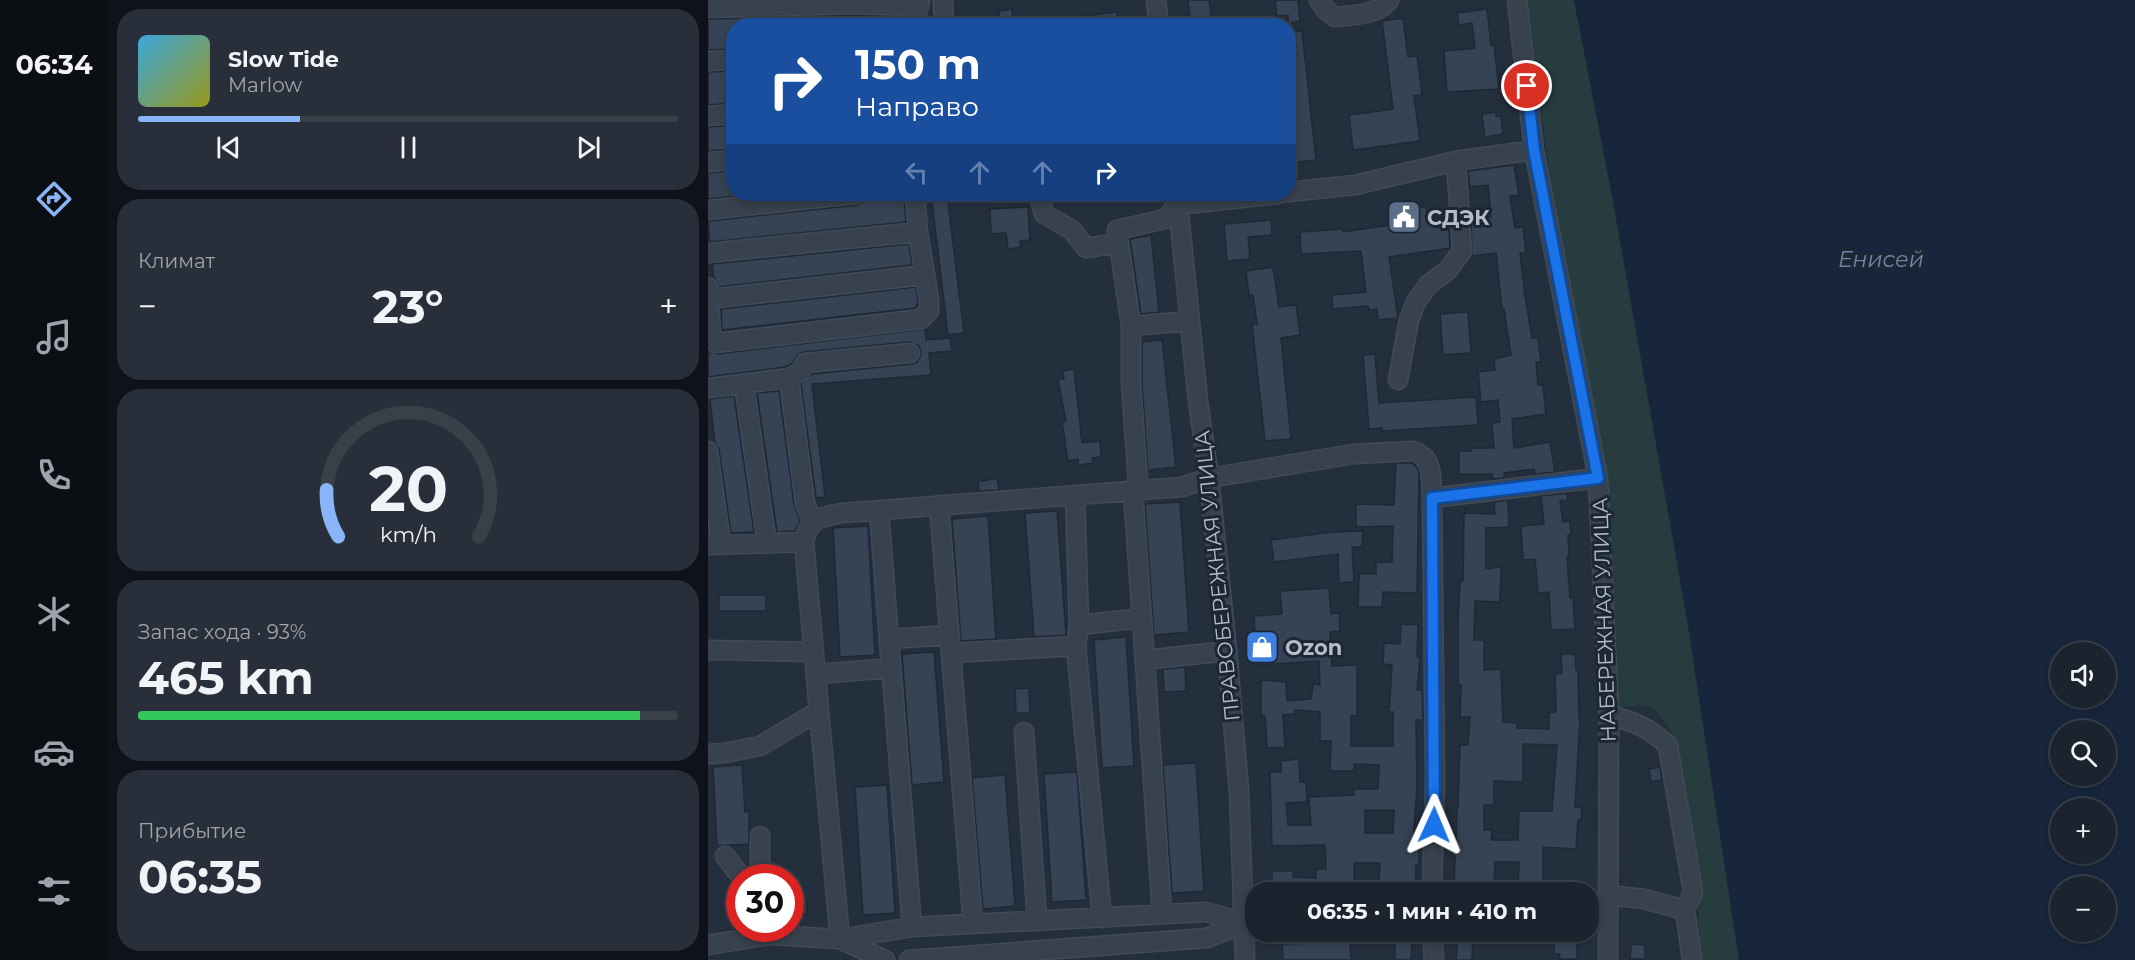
<!DOCTYPE html>
<html lang="ru">
<head>
<meta charset="utf-8">
<style>
	body { margin:0; font-family:Montserrat,sans-serif; background:#282f3a; color:#f1f3f6; height:100vh; display:flex; flex-direction:column; font-size:22px; white-space:nowrap }
	* { box-sizing:border-box; margin:0 }
	p { font-size:20px; color:#a0a4aa }
	.icon { flex:none; width:33px; height:33px; fill:none; stroke:currentColor; stroke-width:2; stroke-linecap:round; stroke-linejoin:round }
	.map { position:relative; flex:1; overflow:hidden }
	.drawer { display:flex; flex-direction:column; gap:9px; padding:9px; background:#0f1319; width:600px }
	.drawer>* { flex:none }
	.guide { position:absolute; left:18px; top:18px; width:570px; height:183px; border-radius:24px; box-shadow:0 3px 9px #0003,0 0 0 2px #39404a; background:#1a4fa0; color:#fff; overflow:hidden }
	.tools { position:absolute; left:1342px; top:642px; display:grid; gap:12px }
	.tools a { display:grid; place-items:center; width:66px; height:66px; border-radius:50%; background:#1b232e; box-shadow:0 3px 9px #0003,0 0 0 2px #39404a; font-size:30px }
	.speed { position:absolute; left:18px; top:864px; display:flex; gap:12px; font-size:30px; font-weight:700; text-align:center }
	.speed>* { display:grid; place-content:center; width:78px; height:78px; border-radius:50%; background:#1b232e; box-shadow:0 3px 9px #0003,0 0 0 2px #39404a; line-height:1 }
	.speed .limit { border:9px solid #d22; background:#fff; color:#111 }
	.pin { position:absolute; display:grid; place-items:center; width:51px; height:51px; color:#fff; margin:-26px; border:3px solid #fff; border-radius:50%; box-shadow:0 2px 6px #0007 }
	.me { position:absolute; width:66px; margin:-33px; rotate:1deg; stroke-linejoin:round; filter:drop-shadow(0 0 4px #0008) }
	.turn { display:flex; align-items:center; gap:21px; height:126px; padding:0 30px; font-size:27px }
	.turn .icon { width:78px; height:78px; stroke-width:2.5 }
	.turn b { display:block; font-size:42px; line-height:51px }
	.lanes { display:flex; align-items:center; height:57px; padding:0 30px; background:#0003; justify-content:center; gap:30px; direction:ltr }
	.lanes .off { opacity:.35 }
	.big { font-size:45px; font-weight:700; line-height:1.1 }
	.drawer .widget { flex:1; display:flex; flex-direction:column; justify-content:center; gap:9px; min-width:0; padding:0 21px; border-radius:24px; background:#282f3a }
	.drawer .dial { align-items:center; gap:0 }
	.dial svg { height:156px; overflow:visible; fill:none; stroke:#39404a; stroke-width:7; stroke-linecap:round; text-anchor:middle }
	.dial text { fill:#f1f3f6; stroke:none }
	.song { display:flex; align-items:center; gap:18px }
	.cover { width:72px; height:72px; border-radius:9px; background:linear-gradient(135deg,hsl(200 70% 55%),hsl(60 70% 35%)) }
	.played { height:6px; border-radius:3px; background:linear-gradient(90deg,#8ab4f8 30%,#39404a 30%) }
	.keys { display:flex; justify-content:space-around; direction:ltr }
	.heat { display:flex; justify-content:space-between; align-items:center; font-size:33px; direction:ltr }
	.charge { height:9px; border-radius:4px; background:linear-gradient(90deg,#34c759 93%,#39404a 0) }
	.trip { position:absolute; left:537px; top:882px; width:354px; height:60px; border-radius:24px; background:#1b232e; box-shadow:0 3px 9px #0003,0 0 0 2px #39404a; font-weight:700; line-height:60px; text-align:center }
	main { display:flex; flex:1; min-height:0 }
	.tab-bar { display:flex; flex-direction:column; width:108px; justify-content:space-around; align-items:center; background:#0b0e12; color:#a0a4aa }
	.tab-bar .icon { width:42px; height:42px }
	.tab-bar .active { color:#8ab4f8 }
	.tab-bar b { font-size:27px; color:#f1f3f6 }
	.map>svg:first-child { display:block }
</style>
</head>
<body>
<main>
<nav class="tab-bar">
<b>06:34</b>
<svg class="icon active" aria-label="directions" viewBox="0 0 24 24"><path d="M12 3l9 9-9 9-9-9zM9 14v-3h6M13 9l2 2-2 2"/></svg>
<svg class="icon" aria-label="music" viewBox="0 0 24 24"><path d="M9 18V5l10-2v13"/><circle cx="6" cy="18" r="3"/><circle cx="16" cy="16" r="3"/></svg>
<svg class="icon" aria-label="phone" viewBox="0 0 24 24"><path d="M5 4h4l2 5-3 2q2 4 5 5l2-3 5 2v4C11 20 4 13 5 4z"/></svg>
<svg class="icon" aria-label="climate" viewBox="0 0 24 24"><path d="M12 3v18M4 7l16 10M4 17L20 7"/></svg>
<svg class="icon" aria-label="car" viewBox="0 0 24 24"><path d="M5 17H2v-5l4-1 3-4h7l3 4 3 1v5h-3M9 17h6M6 11h13"/><circle cx="7" cy="17" r="2"/><circle cx="17" cy="17" r="2"/></svg>
<svg class="icon" aria-label="filters" viewBox="0 0 24 24"><path d="M4 7h16M4 17h16"/><circle cx="9" cy="7" r="2"/><circle cx="15" cy="17" r="2"/></svg>
</nav>
<section class="drawer">
<div class="widget">
<div class="song"><i class="cover"></i><div><b>Slow Tide</b><p>Marlow</p></div></div>
<div class="played"></div>
<div class="keys"><svg class="icon" aria-label="previous" viewBox="0 0 24 24"><path d="M18 5L8 12l10 7zM5 5v14"/></svg><svg class="icon" aria-label="pause" viewBox="0 0 24 24"><path d="M8 5v14M16 5v14"/></svg><svg class="icon" aria-label="next" viewBox="0 0 24 24"><path d="M6 5l10 7-10 7zM19 5v14"/></svg></div>
</div>
<div class="widget"><p>Климат</p>
<div class="heat"><a>−</a><b class="big">23°</b><a>+</a></div>
</div>
<div class="widget dial"><svg viewBox="0 0 100 80">
<path d="M14 69A42 42 0 1 1 86 69"/>
<path d="M14 69A42 42 0 0 1 8 45" stroke="#8ab4f8"/>
<text x="50" y="56" font-size="32" font-weight="700">20</text>
<text x="50" y="72" font-size="11">km/h</text>
</svg></div>
<div class="widget"><p>Запас хода · 93%</p><b class="big">465 km</b><div class="charge"></div></div>
<div class="widget"><p>Прибытие</p><b class="big">06:35</b></div>
</section>
<div class="map">
<svg width="1427" height="960" viewBox="0 0 1427 960">
	<rect width="100%" height="100%" fill="#242f3e"/>
	<path fill="#263c3f" d="M817,0h49l39,201 74,418 52,341h-40l-1,-60 -28,-171c-19,-29 -22,-24 -54,-21l-4,-145 -6,-79 -48,-255z"/>
	<path fill="#17263c" fill-rule="evenodd" d="M866,0h561v960h-396l-52,-341 -74,-418zM1353,652h45v46h-45zM1353,730h45v46h-45zM1353,808h45v46h-45zM1353,886h45v46h-45z"/>
	<path fill="#364354" stroke="#1f2835" stroke-width="1.5" fill-rule="evenodd" d="M480,0h21l3,24 -21,2z
		M567,0h23l2,21 -12,3v-9l-11,1z
		M304,9l1,17h-13l-1,-15z
		M779,9l4,36 3,-1 5,45 -52,3 -3,-41 31,-3 -3,-25 -13,2 -2,-12z
		M409,12l1,14h-50l-1,-8z
		M157,16v10h-99v-8z
		M47,18v8h-21v23l-26,1v-31z
		M695,18l5,39 9,-1 5,39 -8,1 6,45 -67,9 -4,-35 44,-6 -11,-88z
		M594,31l14,129 -28,3v-130z
		M26,71v32l-26,2v-33z
		M788,112v4h5l2,18 -18,3 -3,-23z
		M26,125v24l-26,2v-24z
		M806,165l5,30 -9,1 5,32 8,-1 3,25 -6,1 5,43 7,42h6l3,24h-5l2,23h5l3,29 -34,5 2,29 36,-6 5,30 -20,2 -1,-5 -30,4v5l-11,1 -1,-5h-33v-23h12l-1,-3h24l-2,-25 8,-1 -2,-22 -17,2 -3,-30 17,-2 -1,-11 17,-4 -7,-46h-2l-6,-56 -24,3v-1l-1,-35 20,-3 -3,-32 -18,2 -2,-16z
		M26,171v23h22l-48,5v-26z
		M223,194h16l17,139 -16,2z
		M196,196l2,26 -196,20 -2,-21 149,-16 7,-4z
		M320,207l2,33 -10,1 1,6 -13,2 -2,-16 -15,1 -1,-25z
		M718,207l1,12 21,-2 2,31 -61,9 9,61 -20,2 -1,-11 -8,1 -1,-4 -35,3 -1,-14 34,-3 -5,-41 -60,3 -1,-22 42,-3 1,3 54,-8 -2,-13z
		M563,220l1,15 -24,2 2,22 -23,2 -3,-37z
		M443,235l8,77 -18,2 -11,-75z
		M201,244l3,21 -193,22 -5,-10 -2,-13z
		M565,267l6,40 17,-2 4,30 -19,3 10,101 -26,2 -13,-117h5l-4,-29h-4l-3,-24z
		M208,287l2,14 -2,7 -194,22 -1,-21z
		M760,312l3,41 -28,2 -3,-41z
		M217,329l1,11 24,-2 2,13 -23,2 2,22 -119,9 13,113 -9,1 -15,-114 11,-10 100,-10 5,-2 3,-5 1,-6 -2,-5 -10,-4 -105,10 -6,2 -6,10 -7,3 -77,10v-26l9,3z
		M454,340l14,127 -28,3 -6,-87v-41z
		M667,354l4,49 97,-6 2,28 -96,6v-3l-13,1 -6,-74z
		M366,369l8,74 18,-2 1,16 -9,1 1,5 -15,2v-6l-10,2 -6,-39 4,-1 -8,-41 6,-1 -1,-8z
		M71,391l15,113 6,17 -5,10h-3l-15,1 -20,-139z
		M26,396l20,136 -23,1 -12,-84 -4,-6 -5,-44z
		M688,463h16l4,3 3,5 -2,122 -34,-1 -1,15h-24l1,-33h17v-12h16l1,-36 -37,1v-23l38,1z
		M289,478l2,12 -20,1 -1,-9z
		M859,493l1,7 -8,1 3,21 7,-1 1,14h-3l1,22h-2l3,41h3l2,31 -24,1 -2,-38 -11,1 -3,-34 -12,1 -2,-34 23,-2 -3,-28z
		M800,500l1,27 -23,1v41l15,-2 -1,35 -25,-1 -1,39h10v30l17,-1 2,53 14,1v5l32,1v-17h7l-1,-38 7,-1 -1,-19h14l1,16h2l1,48h1l-5,89 7,1 -1,12h-3l-2,29 -33,-2v45h-25l1,-30h-24l-1,25 -21,-1v6h-19l1,-36h-3l1,-13h3l1,-36h1l2,-62h8l2,-28h-10l1,-32h-3v-64l2,-40h3l1,-68 31,1 -1,-12zM815,744l34,1 -5,66h-33l-1,29h-27l1,-10h-8v-25h10v-24l29,1z
		M472,502l9,130 -35,3 -9,-131z
		M349,511l9,124 -32,2 -9,-124z
		M280,516l8,123 -35,2 -9,-122z
		M160,526l7,129 -35,2 -7,-129z
		M655,531l-1,16h-10l2,35 -15,1 -1,-29 -64,8 -3,-22 61,-8z
		M621,588l2,26 8,-1 1,18 -10,1 2,34 25,-1v51h-6v30h42v-34h-4l3,-47 -9,-1 1,-21 16,1 1,-20 17,1 -1,32h3l-3,33h5l1,30h-7l1,66 -4,60h6v19h-3l-1,27h-37l2,-29h-26v29h-75v-9h-7v-12h21v6l23,1v-9h10l-1,-24 -53,1 -2,-74h11v-11l18,-2 1,23h6l1,20 -21,1 2,22h23l-2,-28 45,-2v-6h24l1,-24 -25,-1v7h-24l1,-30h-11v-29l-25,-2v4l-12,1 2,32 -18,1 -2,-32h-4v-36l25,2 1,19 24,-2 2,-15 7,1 -1,-24 -59,4 -1,-14h-3l-2,-35 28,-2 -2,-23zM657,810h29l-1,23h-28z
		M11,595h47v16h-47z
		M418,637l8,129 -32,2 -8,-128z
		M226,652l10,130 -32,3 -10,-131z
		M477,667l1,24 -22,1 -1,-23z
		M321,688l1,25h-14l-1,-24z
		M488,763l8,128 -32,2 -9,-128z
		M34,765l3,47 4,-1v33l-32,2 -4,-79z
		M952,767l2,13 -11,2 -2,-13z
		M369,772l9,128 -34,2 -8,-128z
		M297,775l10,131 -32,3 -11,-131z
		M179,785l8,128 -32,2 -8,-128z
		M85,902h14v12l-14,1z
		M750,934h15l-1,26h-16z
		M642,942l1,18h-68l-1,-16z
		M846,942h23v17h-18l1,-5h-6z
		M687,943h17l-1,17h-16z
		M923,944l14,1v14h-15z"/>
	<g fill="none" stroke-linecap="round" stroke-linejoin="round">
		<defs>
			<path id="minor" d="M235,0l1,26
				M448,0l3,26
				M611,0l7,10 9,7c16,-1 45,-3 54,-17
				M809,0l17,150 64,328 11,237 -1,245
				M0,8l143,-4 68,2
				M206,26l6,-26
				M0,61l26,-1
				M0,116l26,-2
				M0,162l26,-2
				M580,192l67,-7 101,-24 78,-11
				M331,194l5,20 28,16 14,18 33,-5
				M469,194l21,207 11,77 18,173 12,140 6,169
				M0,210l148,-16
				M0,253l210,-21
				M0,287l3,46 5,10 205,-24 8,-8v-11l-11,-68 -3,-38
				M1,299l216,-24
				M423,326l59,-5
				M81,378l16,125 7,19
				M690,380l11,-60 7,-18 12,-17 20,-15 14,-19 -6,-90
				M36,384l23,160
				M0,388l81,-10 11,-6 5,-9 105,-10
				M0,451l13,93
				M367,495l4,130 -3,21 26,272
				M724,498l166,-20
				M231,505l34,419
				M171,510l10,129 61,-4
				M0,545l96,-3
				M434,618l-9,-127 5,-10 -7,-98v-57l-14,-96 48,-11 13,-14 101,-11
				M371,625l63,-7 20,296
				M181,639l23,288
				M0,650l106,2
				M243,653l125,-7
				M437,660l82,-9
				M108,674l75,-6
				M111,711l21,228
				M901,715c23,6 42,13 59,31l25,146 -8,18
				M316,732l13,189
				M0,754l16,-1 36,-7 59,-35 -15,-169c5,-25 17,-25 39,-29l339,-26 27,-9 145,-24 59,-3c21,6 18,28 19,47l3,282 -3,112
				M52,836v42
				M17,856l17,22
				M900,895l36,4 41,11 7,50
				M880,917l19,1
				M724,932l2,28
				M132,939l45,21
				M0,945l62,-10 70,4 72,-12 294,-15 39,11h9
				M201,960l298,-22 38,-15"/>
		</defs>
		<use href="#minor" stroke="#414a57" stroke-width="21"/>
		<use href="#minor" stroke="#38414e" stroke-width="18"/>
	</g>
	<g fill="none" stroke-linecap="round" stroke-linejoin="round">
		<defs>
			<path id="route" d="M726,825l-2,-327 166,-20 -64,-328 -7,-64"/>
		</defs>
		<use href="#route" stroke="#114b97" stroke-width="15"/>
		<use href="#route" stroke="#1a73e8" stroke-width="10"/>
	</g>
	<defs>
		<symbol id="civic-square" viewBox="-11 -11 22 22"><rect x="-9" y="-9" width="18" height="18" rx="4" fill="#5c6f8a" stroke="#1d2633"/><path d="M-.6-6.5H3V-4.5H.6V-3L4-1V1h2V6H-6V1h2V-1L-.6-3ZM-1.2 2.5V6h2.4V2.5Z" fill="#fff"/></symbol>
		<symbol id="shop-square" viewBox="-11 -11 22 22"><rect x="-9" y="-9" width="18" height="18" rx="4" fill="#3f7fe0" stroke="#1d2633"/><path d="M-5-2.5h2.3a2.7 3.5 0 0 1 5.4 0H5L5.5 6h-11ZM-1.5-2.5h3a1.5 2.3 0 0 0-3 0Z" fill="#fff"/></symbol>
	</defs>
	<g fill-rule="evenodd">
		<use href="#civic-square" x="677" y="198" width="38" height="38"/>
		<use href="#shop-square" x="535" y="628" width="38" height="38"/>
	</g>
	<g text-anchor="middle" dominant-baseline="central" stroke-width="6" stroke-linejoin="round" paint-order="stroke">
		<g font-size="21" font-weight="bold" fill="#b4bcc9" stroke="#1d2633" text-anchor="start">
			<text x="719" y="217">СДЭК</text>
			<text x="577" y="647">Ozon</text>
		</g>
		<g font-size="21" fill="#b4bcc9" stroke="#1d2633">
			<text transform="translate(509 576) rotate(-96)">ПРАВОБЕРЕЖНАЯ УЛИЦА</text>
			<text transform="translate(896 620) rotate(-92)">НАБЕРЕЖНАЯ УЛИЦА</text>
		</g>
		<g font-size="22" font-style="italic" fill="#6d86a8" stroke="#1d2633">
			<text x="1173" y="259">Енисей</text>
		</g>
	</g>
</svg>
<div class="tools">
<a><svg class="icon" aria-label="sound" viewBox="0 0 24 24"><path d="M4 9h4l5-4v14l-5-4H4zM17 9q2 3 0 6"/></svg></a>
<a><svg class="icon" aria-label="search" viewBox="0 0 24 24"><circle cx="10" cy="10" r="6"/><path d="M15 15l6 6"/></svg></a>
<a>+</a>
<a>−</a>
</div>
<div class="speed"><div class="limit">30</div></div>
<div class="pin" style="left:819px;top:86px;background:#d93025"><svg class="icon" aria-label="arrive" viewBox="0 0 24 24"><path d="M6 21V4h12l-3 4 3 4H6"/></svg></div>
<svg class="me" style="left:726px;top:825px" viewBox="-20 -20 40 40"><path d="M0-17L14 15 0 8-14 15z" fill="#1a73e8" stroke="#fff" stroke-width="4"/></svg>
<div class="trip">06:35 · 1 мин · 410 m</div>
<div class="guide">
<div class="turn"><svg class="icon" aria-label="right" viewBox="0 0 24 24"><path d="M7 20v-9h11M14 6l5 5-5 5"/></svg><div><b>150 m</b>Направо</div></div>
<div class="lanes"><svg class="icon off" aria-label="left" viewBox="0 0 24 24"><path d="M17 20v-9H6M10 6l-5 5 5 5"/></svg><svg class="icon off" aria-label="ahead" viewBox="0 0 24 24"><path d="M12 20V5M6 11l6-6 6 6"/></svg><svg class="icon off" aria-label="ahead" viewBox="0 0 24 24"><path d="M12 20V5M6 11l6-6 6 6"/></svg><svg class="icon" aria-label="right" viewBox="0 0 24 24"><path d="M7 20v-9h11M14 6l5 5-5 5"/></svg></div>
</div>
</div>
</main>
</body>
</html>
